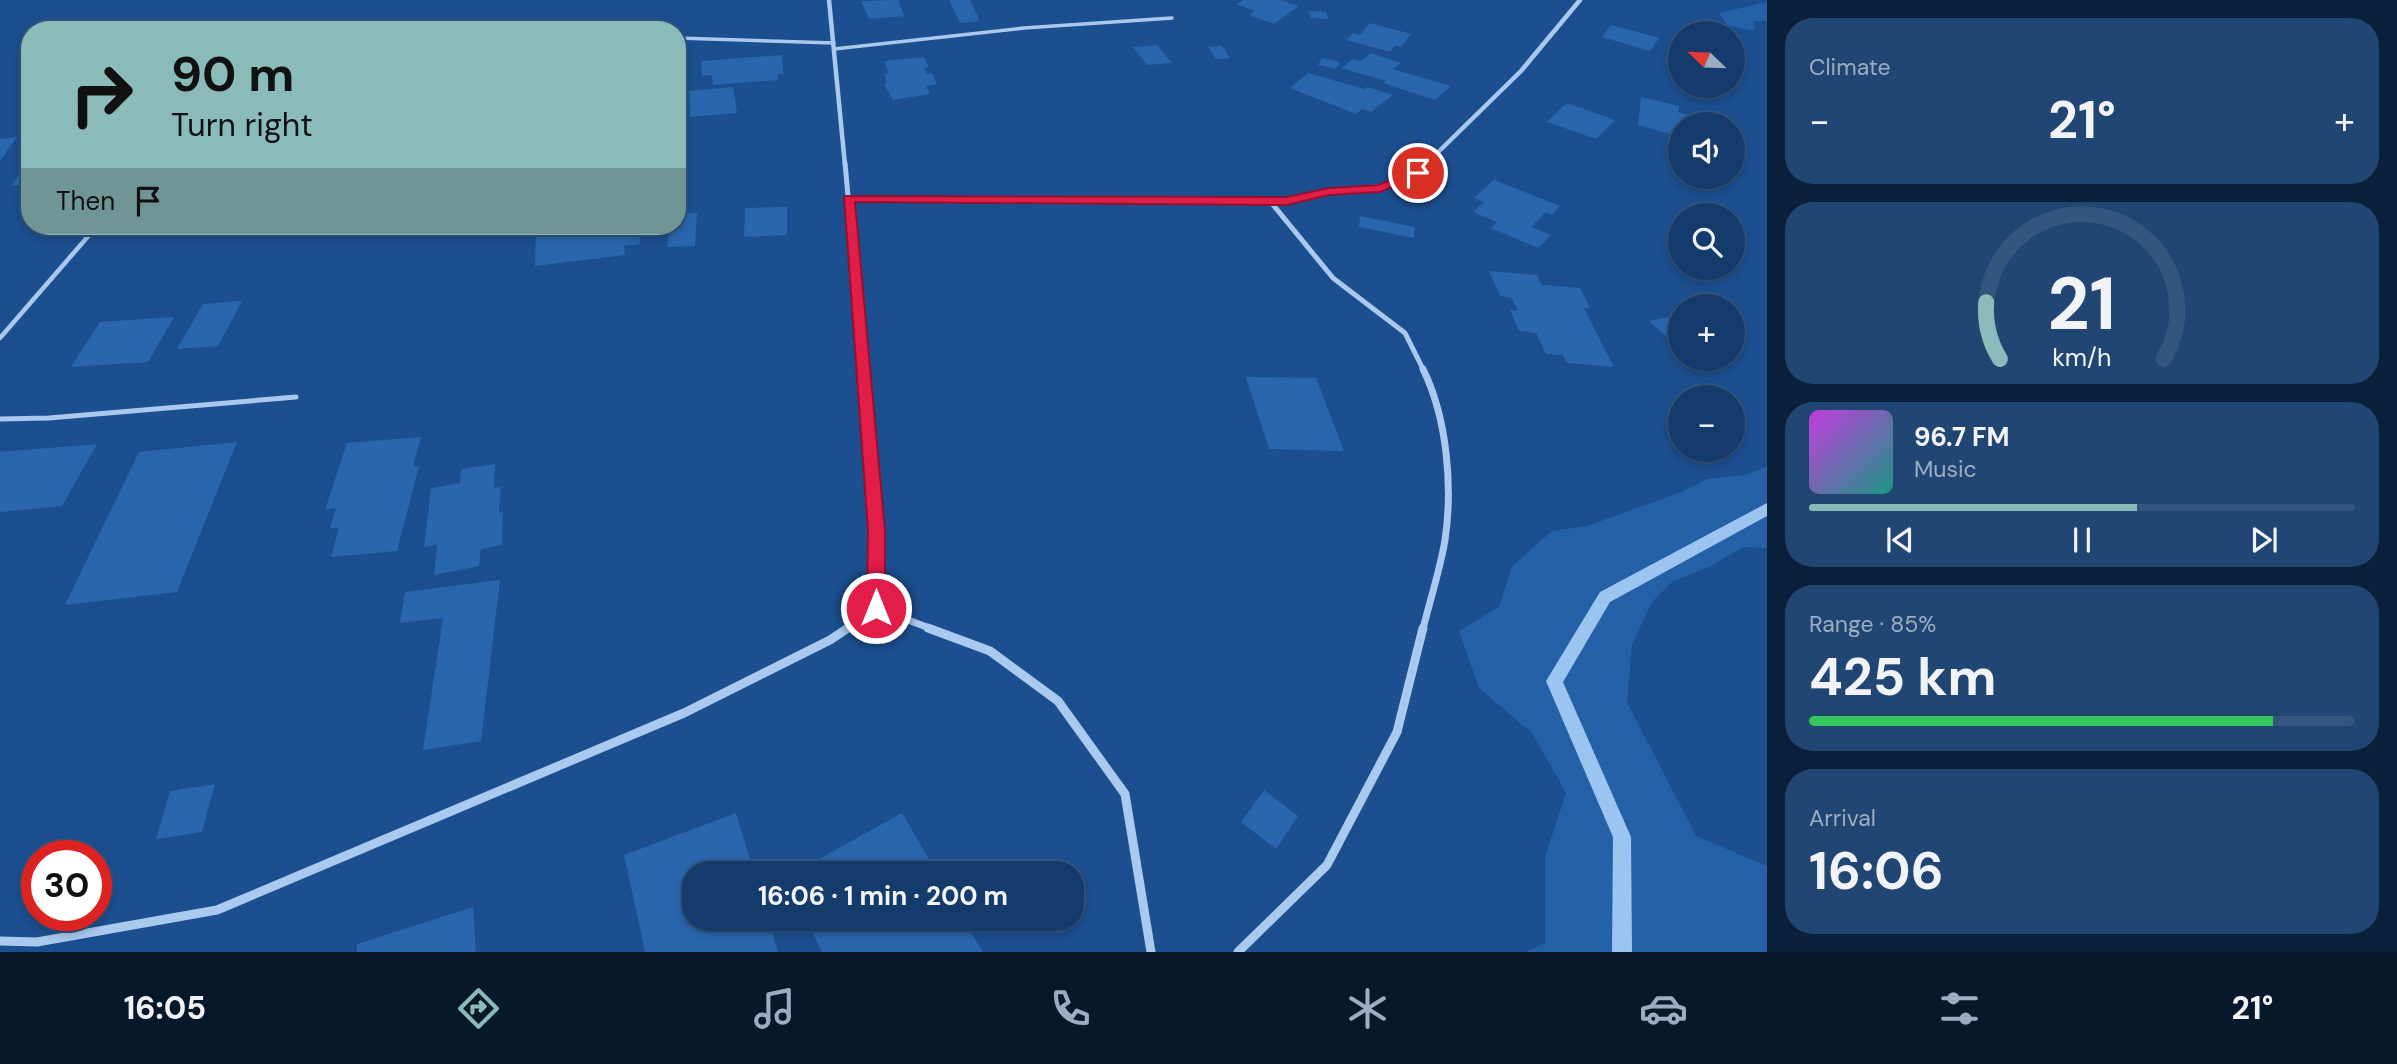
<!DOCTYPE html>
<html lang="en">
<head>
<meta charset="utf-8">
<style>
	body { margin:0; font-family:"DM Sans",sans-serif; background:#214673; color:#f1f3f6; height:100vh; display:flex; flex-direction:column; font-size:26px; white-space:nowrap }
	* { box-sizing:border-box; margin:0 }
	p { font-size:23px; color:#9dadc1 }
	.icon { flex:none; width:38px; height:38px; fill:none; stroke:currentColor; stroke-width:2; stroke-linecap:round; stroke-linejoin:round }
	.map { position:relative; flex:1; overflow:hidden }
	.panel { display:flex; flex-direction:column; gap:18px; padding:18px; background:#0b203b; width:630px }
	.panel>* { flex:none }
	.top-card { position:absolute; left:21px; top:21px; width:665px; height:214px; border-radius:28px; box-shadow:0 4px 10px #0003,0 0 0 2px #33557e; background:#8bbbb9; color:#111; overflow:hidden }
	.needle { width:46px; rotate:293deg }
	.buttons { position:absolute; left:1668px; top:21px; display:grid; gap:14px }
	.buttons a { display:grid; place-items:center; width:77px; height:77px; border-radius:50%; background:#143b6b; box-shadow:0 4px 10px #0003,0 0 0 2px #33557e; font-size:35px }
	.speed { position:absolute; left:21px; top:840px; display:flex; gap:14px; font-size:35px; font-weight:700; text-align:center }
	.speed>* { display:grid; place-content:center; width:91px; height:91px; border-radius:50%; background:#143b6b; box-shadow:0 4px 10px #0003,0 0 0 2px #33557e; line-height:1 }
	.speed .limit { border:10px solid #d22; background:#fff; color:#111 }
	.pin { position:absolute; display:grid; place-items:center; width:60px; height:60px; color:#fff; margin:-30px; border:4px solid #fff; border-radius:50%; box-shadow:0 2px 7px #0007 }
	.me { position:absolute; width:77px; margin:-38px; rotate:0deg; stroke-linejoin:round; filter:drop-shadow(0 0 5px #0008) }
	.turn { display:flex; align-items:center; gap:24px; height:147px; padding:0 35px; font-size:32px }
	.turn .icon { width:91px; height:91px; stroke-width:2.5 }
	.turn b { display:block; font-size:49px; line-height:60px }
	.then { display:flex; align-items:center; height:66px; padding:0 35px; background:#0003; gap:14px; font-size:26px }
	.big { font-size:52px; font-weight:700; line-height:1.1 }
	.panel .card { flex:1; display:flex; flex-direction:column; justify-content:center; gap:10px; min-width:0; padding:0 24px; border-radius:28px; background:#214673 }
	.panel .dial { align-items:center; gap:0 }
	.dial svg { height:182px; overflow:visible; fill:none; stroke:#33557e; stroke-width:7; stroke-linecap:round; text-anchor:middle }
	.dial text { fill:#f1f3f6; stroke:none }
	.song { display:flex; align-items:center; gap:21px }
	.cover { width:84px; height:84px; border-radius:10px; background:linear-gradient(135deg,hsl(290 70% 55%),hsl(170 70% 35%)) }
	.played { height:7px; border-radius:4px; background:linear-gradient(90deg,#8bbbb9 60%,#33557e 60%) }
	.keys { display:flex; justify-content:space-around; direction:ltr }
	.heat { display:flex; justify-content:space-between; align-items:center; font-size:38px; direction:ltr }
	.charge { height:10px; border-radius:5px; background:linear-gradient(90deg,#34c759 85%,#33557e 0) }
	.trip { position:absolute; left:682px; top:861px; width:402px; height:70px; border-radius:28px; background:#143b6b; box-shadow:0 4px 10px #0003,0 0 0 2px #33557e; font-weight:700; line-height:70px; text-align:center }
	.menu { display:flex; height:112px; justify-content:space-around; align-items:center; background:#08182b; color:#9dadc1 }
	.menu .icon { width:49px; height:49px }
	.menu .selected { color:#8bbbb9 }
	.menu b { font-size:32px; color:#f1f3f6 }
	main { display:flex; flex:1; min-height:0 }
	.map>svg:first-child { display:block }
</style>
</head>
<body>
<main>
<div class="map">
<svg width="1767" height="952" viewBox="0 0 1767 952">
	<rect width="100%" height="100%" fill="#1b4f8f"/>
	<path fill="#2461a8" d="M1767,2v19h-13l1,10 -27,-5 -9,-13z
		M1767,466v82l-24,-1 -32,19 -39,16 -20,20 -20,42 -5,58 69,134 71,30v86h-241l19,-9v-86l21,-64 -34,-60 -53,-45 -20,-57 40,-24 13,-41 40,-35 35,-5 94,-34 26,-13 38,-4z"/>
	<g fill="none" stroke-linecap="round" stroke-linejoin="round">
		<path fill="#9cc4f0" fill-rule="evenodd" d="M1767,503v13l-157,86 -47,80 68,155 1,115h-20l1,-115 -67,-156 54,-89z"/>
	</g>
	<path fill="#2a66ad" d="M898,0l6,16 -35,3 -8,-18z
		M949,0h21l10,21 -20,2z
		M1243,0h38l18,6 -25,18 -25,-9 6,-4 -19,-7z
		M1308,11l18,1 3,7 -18,-1z
		M1370,23l41,11 -10,13 -5,-2 -6,7 -44,-12 7,-7 7,2z
		M1611,25l48,13 -9,13 -48,-14z
		M1157,45l15,18 -25,2 -14,-18z
		M1222,46l8,12 -14,1 -8,-12z
		M1371,53l30,10 -8,6 58,17 -16,14 -52,-17 3,-2 -45,-13 12,-9 8,2z
		M782,55l1,19h-6l1,6 -65,5 -1,-10 -10,1 -1,-15z
		M924,57l5,10 -5,1 3,6 5,-1 5,11 -11,2 4,8 -37,6 -9,-16 3,-1 -3,-9h5l-5,-13z
		M1322,58l18,4 -4,7 -18,-4z
		M1308,73l56,16 3,-2 26,8 -22,17 -9,-3 -6,5 -66,-26z
		M733,87l4,26 -47,4 -1,-26z
		M1641,97l38,9v7l16,3v8h-15v13l-42,-12z
		M1567,103l48,17 -19,19 -49,-17z
		M17,137l-17,24v-22z
		M30,158v26l-19,2z
		M1494,180l66,26 -8,9 -6,-3 -15,15 20,8 -13,13 -47,-20 6,-6 -24,-10 11,-10 -10,-4z
		M787,207v28l-43,2 1,-29z
		M697,213l-2,33 -28,1 3,-21h7v-12z
		M1360,216l55,11 -1,11 -55,-11z
		M536,226h103l1,18 -16,2 1,9 -90,11z
		M1489,271l48,4 5,10 38,3 10,20h-6l30,59 -47,-4 -4,-8 -17,-1 -10,-21 -17,-2 -9,-21 8,1 -6,-13 -12,-2z
		M242,301l-24,45 -41,3 26,-45z
		M1673,316l7,6v26l-31,-27z
		M174,317l-26,45 -77,5 29,-45z
		M1246,377l70,1 28,73 -75,-2z
		M421,437l-8,29h6l-22,85 -66,6 8,-29h-9l6,-20 -11,2 22,-67z
		M237,442l-60,150 -112,13 74,-153z
		M97,444l-35,62 -62,6v-60z
		M495,464l-1,24 7,-1 -2,26 4,-1 -1,33 -21,4 -2,17 -45,9 3,-30 -13,2 7,-59 29,-5 1,-14z
		M500,580l-19,161 -58,9 20,-132 -43,5 5,-31z
		M215,784l-13,48 -46,7 14,-48z
		M1264,790l34,26 -22,33 -35,-27z
		M736,813l18,60h-59v46h73l10,33h-133l-21,-97z
		M902,813l35,60h-143z
		M473,907l3,45h-119v-8z
		M806,919h157l20,33h-161z"/>
	<g fill="none" stroke-linecap="round" stroke-linejoin="round">
		<path stroke="#a9c9ee" stroke-width="3.5" d="M677,38l157,5
			M834,49l190,-21 148,-10"/>
		<path stroke="#a9c9ee" stroke-width="4.5" d="M0,338l97,-112"/>
		<path stroke="#a9c9ee" stroke-width="5" d="M0,419l49,-1 247,-21"/>
		<path stroke="#a9c9ee" stroke-width="4.5" d="M829,0l16,165
			M1425,165l96,-94 59,-71"/>
		<path stroke="#a9c9ee" stroke-width="5" d="M845,163l19,208
			M848,199l439,2c14,-3 28,-8 43,-10 37,-5 67,2 97,-28
			M1270,201l63,77 72,55 19,38"/>
		<path stroke="#a9c9ee" stroke-width="7" d="M876,608l56,21
			M845,629l31,-21v-77l-12,-162
			M1423,629c7,-29 17,-59 22,-89 8,-54 2,-122 -22,-171"/>
		<path stroke="#a9c9ee" stroke-width="9" d="M928,628l62,23 68,50 67,93 26,158
			M0,941l37,1 180,-32 467,-197 146,-73 18,-12
			M1238,952l89,-87 70,-133 26,-104"/>
	</g>
	<path fill="#e11d48" stroke="#92132f" stroke-width="2" d="M1418,169l5,4 -1,2 -42,17 -51,3 -42,10 -432,-3 30,329v77l-3,5h-13l-2,-5 1,-77 -24,-335 443,1 42,-9 49,-3z"/>
</svg>
<div class="buttons">
<a><svg class="needle" viewBox="-14 -14 28 28"><path d="M0-13l5 13h-10z" fill="#e53935"/><path d="M0 13l5-13h-10z" fill="#9dadc1"/></svg></a>
<a><svg class="icon" aria-label="sound" viewBox="0 0 24 24"><path d="M4 9h4l5-4v14l-5-4H4zM17 9q2 3 0 6"/></svg></a>
<a><svg class="icon" aria-label="search" viewBox="0 0 24 24"><circle cx="10" cy="10" r="6"/><path d="M15 15l6 6"/></svg></a>
<a>+</a>
<a>−</a>
</div>
<div class="speed"><div class="limit">30</div></div>
<div class="pin" style="left:1418px;top:173px;background:#d93025"><svg class="icon" aria-label="arrive" viewBox="0 0 24 24"><path d="M6 21V4h12l-3 4 3 4H6"/></svg></div>
<svg class="me" style="left:876px;top:608px" viewBox="-20 -20 40 40"><circle r="17" fill="#e11d48" stroke="#fff" stroke-width="3"/><path d="M0-11L8 9 0 5-8 9z" fill="#fff"/></svg>
<div class="trip">16:06 · 1 min · 200 m</div>
<div class="top-card">
<div class="turn"><svg class="icon" aria-label="right" viewBox="0 0 24 24"><path d="M7 20v-9h11M14 6l5 5-5 5"/></svg><div><b>90 m</b>Turn right</div></div>
<div class="then">Then<svg class="icon" aria-label="arrive" viewBox="0 0 24 24"><path d="M6 21V4h12l-3 4 3 4H6"/></svg></div>
</div>
</div>
<section class="panel">
<div class="card"><p>Climate</p>
<div class="heat"><a>−</a><b class="big">21°</b><a>+</a></div>
</div>
<div class="card dial"><svg viewBox="0 0 100 80">
<path d="M14 69A42 42 0 1 1 86 69"/>
<path d="M14 69A42 42 0 0 1 8 44" stroke="#8bbbb9"/>
<text x="50" y="56" font-size="32" font-weight="700">21</text>
<text x="50" y="72" font-size="11">km/h</text>
</svg></div>
<div class="card">
<div class="song"><i class="cover"></i><div><b>96.7 FM</b><p>Music</p></div></div>
<div class="played"></div>
<div class="keys"><svg class="icon" aria-label="previous" viewBox="0 0 24 24"><path d="M18 5L8 12l10 7zM5 5v14"/></svg><svg class="icon" aria-label="pause" viewBox="0 0 24 24"><path d="M8 5v14M16 5v14"/></svg><svg class="icon" aria-label="next" viewBox="0 0 24 24"><path d="M6 5l10 7-10 7zM19 5v14"/></svg></div>
</div>
<div class="card"><p>Range · 85%</p><b class="big">425 km</b><div class="charge"></div></div>
<div class="card"><p>Arrival</p><b class="big">16:06</b></div>
</section>
</main>
<nav class="menu">
<b>16:05</b>
<svg class="icon selected" aria-label="directions" viewBox="0 0 24 24"><path d="M12 3l9 9-9 9-9-9zM9 14v-3h6M13 9l2 2-2 2"/></svg>
<svg class="icon" aria-label="music" viewBox="0 0 24 24"><path d="M9 18V5l10-2v13"/><circle cx="6" cy="18" r="3"/><circle cx="16" cy="16" r="3"/></svg>
<svg class="icon" aria-label="phone" viewBox="0 0 24 24"><path d="M5 4h4l2 5-3 2q2 4 5 5l2-3 5 2v4C11 20 4 13 5 4z"/></svg>
<svg class="icon" aria-label="climate" viewBox="0 0 24 24"><path d="M12 3v18M4 7l16 10M4 17L20 7"/></svg>
<svg class="icon" aria-label="car" viewBox="0 0 24 24"><path d="M5 17H2v-5l4-1 3-4h7l3 4 3 1v5h-3M9 17h6M6 11h13"/><circle cx="7" cy="17" r="2"/><circle cx="17" cy="17" r="2"/></svg>
<svg class="icon" aria-label="filters" viewBox="0 0 24 24"><path d="M4 7h16M4 17h16"/><circle cx="9" cy="7" r="2"/><circle cx="15" cy="17" r="2"/></svg>
<b>21°</b>
</nav>
</body>
</html>
